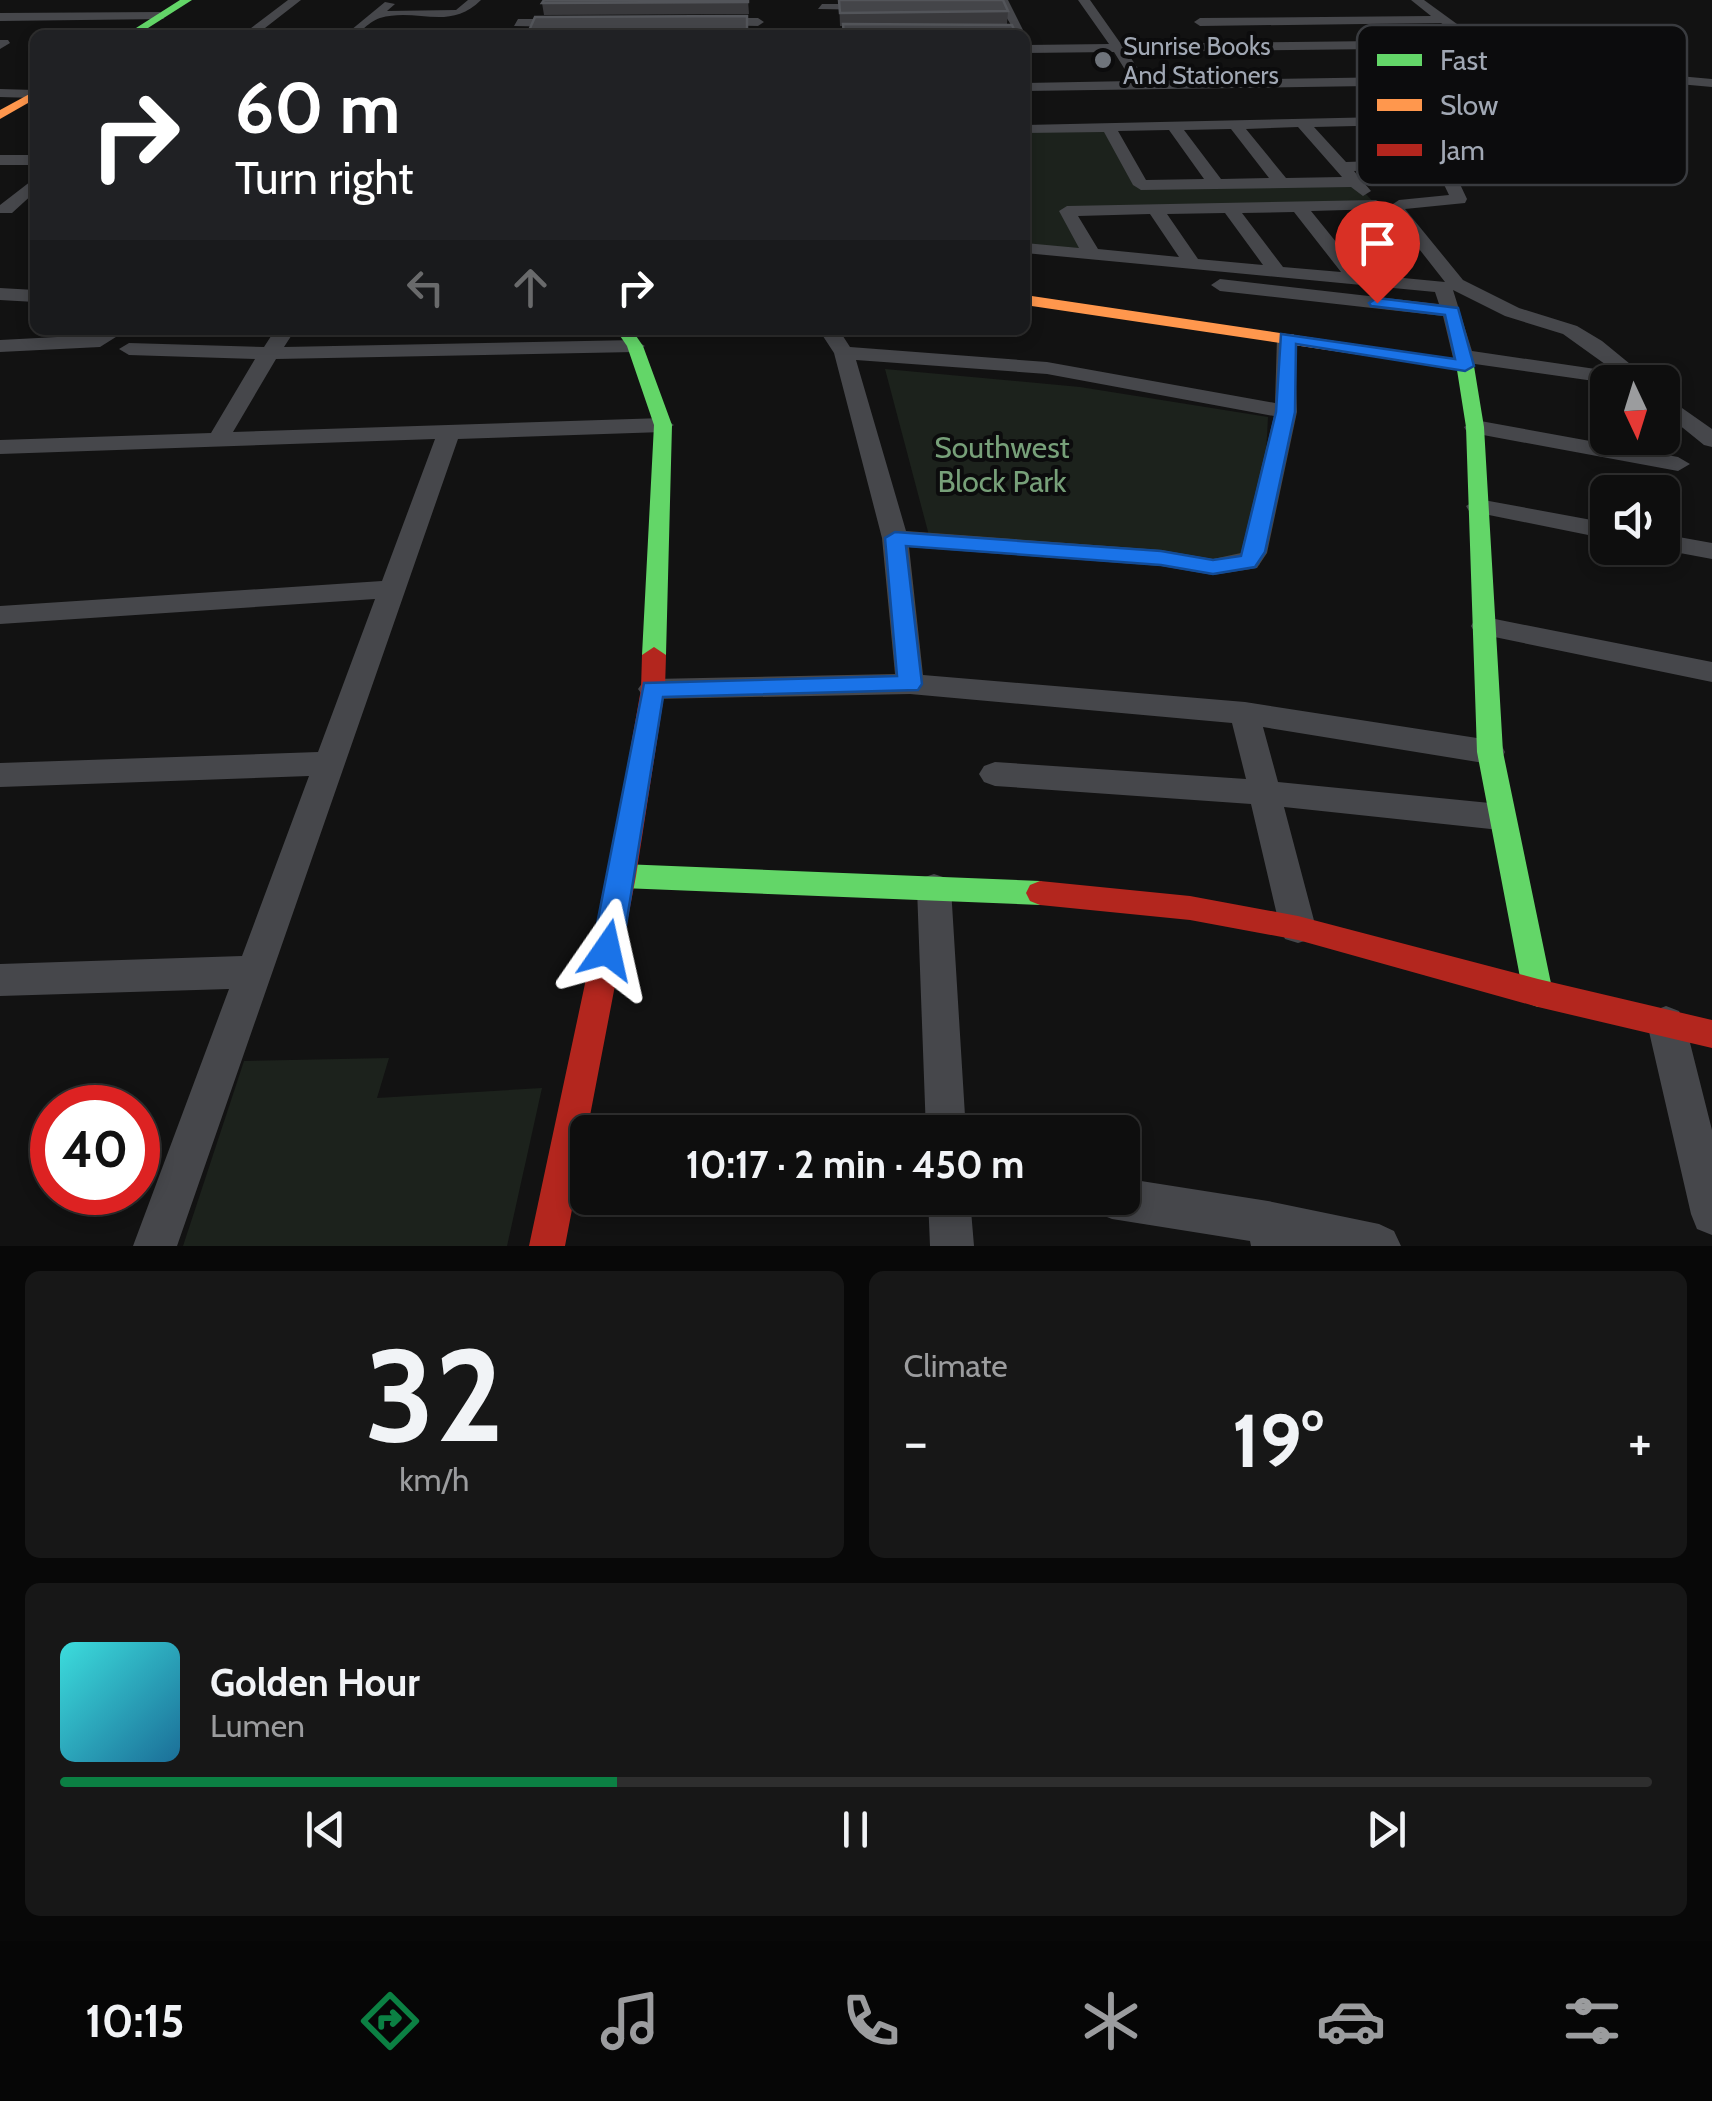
<!DOCTYPE html>
<html lang="en">
<head>
<meta charset="utf-8">
<style>
	body { margin:0; font-family:Cabin,sans-serif; background:#171717; color:#f1f3f6; height:100vh; display:flex; flex-direction:column; font-size:38px; white-space:nowrap }
	* { box-sizing:border-box; margin:0 }
	p { font-size:32px; color:#9b9c9e }
	.icon { flex:none; width:55px; height:55px; fill:none; stroke:currentColor; stroke-width:2; stroke-linecap:round; stroke-linejoin:round }
	.map { position:relative; height:1246px; overflow:hidden }
	.drawer { display:flex; flex-direction:column; gap:25px; padding:25px; background:#080808; flex:1 }
	.drawer>* { flex:none }
	.hud { position:absolute; left:30px; top:30px; width:1000px; height:305px; border-radius:15px; box-shadow:0 5px 15px #0003,0 0 0 2px #2e2e2e; background:#202124; color:#fff; overflow:hidden }
	.needle { width:65px; rotate:176deg }
	.buttons { position:absolute; left:1590px; top:365px; display:grid; gap:20px }
	.buttons a { display:grid; place-items:center; width:90px; height:90px; border-radius:15px; background:#0e0e0e; box-shadow:0 5px 15px #0003,0 0 0 2px #2e2e2e; font-size:50px }
	.speed { position:absolute; left:30px; top:1085px; display:flex; gap:20px; font-size:50px; font-weight:700; text-align:center }
	.speed>* { display:grid; place-content:center; width:130px; height:130px; border-radius:50%; background:#0e0e0e; box-shadow:0 5px 15px #0003,0 0 0 2px #2e2e2e; line-height:1 }
	.speed .limit { border:15px solid #d22; background:#fff; color:#111 }
	.pin { position:absolute; display:grid; place-items:center; width:85px; height:85px; color:#fff; margin:-102px -42px; border-radius:50% 50% 50% 0; rotate:-45deg; box-shadow:0 0 10px #0007 }
	.pin .icon { rotate:45deg }
	.me { position:absolute; width:110px; margin:-55px; rotate:11deg; stroke-linejoin:round; filter:drop-shadow(0 0 8px #0008) }
	.turn { display:flex; align-items:center; gap:35px; height:210px; padding:0 40px; font-size:45px }
	.turn .icon { width:130px; height:130px; stroke-width:2.5 }
	.turn b { display:block; font-size:70px; line-height:85px }
	.lanes { display:flex; align-items:center; height:95px; padding:0 40px; background:#0003; justify-content:center; gap:50px; direction:ltr }
	.lanes .off { opacity:.35 }
	.big { font-size:75px; font-weight:700; line-height:1.1 }
	.drawer .tile { flex:1; display:flex; flex-direction:column; justify-content:center; gap:15px; min-width:0; padding:0 35px; border-radius:15px; background:#171717 }
	.drawer .dial { align-items:center; gap:0 }
	.dial b { font-size:130px; line-height:1 }
	.song { display:flex; align-items:center; gap:30px }
	.cover { width:120px; height:120px; border-radius:15px; background:linear-gradient(135deg,hsl(180 70% 55%),hsl(200 70% 35%)) }
	.played { height:10px; border-radius:5px; background:linear-gradient(90deg,#0b8043 35%,#2e2e2e 35%) }
	.keys { display:flex; justify-content:space-around; direction:ltr }
	.heat { display:flex; justify-content:space-between; align-items:center; font-size:55px; direction:ltr }
	.drawer .tiles { flex:1; display:grid; gap:25px; grid-template-columns:1fr 1fr }
	.tile:last-child { grid-column:span 2 }
	.trip { position:absolute; left:570px; top:1115px; width:570px; height:100px; border-radius:15px; background:#0e0e0e; box-shadow:0 5px 15px #0003,0 0 0 2px #2e2e2e; font-weight:700; line-height:100px; text-align:center }
	.tabs { display:flex; height:160px; justify-content:space-around; align-items:center; background:#060606; color:#9b9c9e }
	.tabs .icon { width:70px; height:70px }
	.tabs .current { color:#0b8043 }
	.tabs b { font-size:45px; color:#f1f3f6 }
	.map>svg:first-child { display:block }
</style>
</head>
<body>
<div class="map">
<svg width="1712" height="1246" viewBox="0 0 1712 1246">
	<rect width="100%" height="100%" fill="#121212"/>
	<path fill="#1c221c" d="M1109,128l33,57 213,-3 21,23 -308,6 24,43 -63,-6 -4,-11v-108z
		M885,369l195,18 188,30 -8,148 -329,-22z
		M389,1058l-12,40 165,-10 -35,158h-324l61,-185z"/>
	<g fill="none" stroke-linecap="round" stroke-linejoin="round">
		<path fill="#46474b" fill-rule="evenodd" d="M288,0h13l-45,35h-14z
			M468,0h13c-32,32 -64,7 -101,18 -15,5 -17,17 -35,17l40,-33 10,2 -8,7 69,-1z
			M996,0h12l19,38 -10,-3z
			M1078,0h12l31,44 344,-4 -24,-17 -241,3 -6,-4 6,-4 231,-2 -20,-16h13l55,40 -9,8 -343,4 19,29 384,-6 -3,-10 49,-4 47,10 89,8v8l-89,-8 -47,-10 -35,2 35,53 -2,3 -109,17 -16,17 18,38 -2,4 -60,6 58,71 56,28 58,18 25,15 50,41h-23l-5,-3 -16,4 -133,-19 -3,6 -7,2 -10,-6 -12,-50 -223,-25 -9,-6 9,-6 219,25 -4,-12 -410,-39v-10l54,5 -20,-37 8,-5 309,-6 8,5 -2,4 -71,2 51,63 83,8 -58,-74 12,-8 50,-5 -13,-27 -82,3 17,20 -8,5 -12,-9 -210,3 -8,-5 -29,-53 -79,1v-8l448,-10 -1,-4 -35,-26 -412,6v-8l107,-2 -18,-29 -89,1v-8l84,-1zM1535,83l25,38 -105,16 -20,22 -89,3 -32,-35 167,-4 7,-4 -2,-10 -32,-25zM1298,127l44,50 -56,1 -40,-49zM1231,129l38,49 -48,1 -37,-49zM1169,130l35,49 -58,1 -28,-49zM1294,212l47,60 -58,-5 -41,-54zM1225,213l38,52 -65,-6 -31,-45zM1150,214l29,43 -81,-8 -20,-33zM1453,290l52,26 58,18 53,38 -144,-21z
			M822,4h52l6,3 -6,3 -56,-1z
			M160,12l4,7 -164,2v-8z
			M709,18h49l6,4 -6,4 -53,-1z
			M518,19h48l6,4 -6,4 -52,-1z
			M826,30h54l6,4 -65,1z
			M0,40h8l2,3 -10,6z
			M0,89l35,1v8l-35,-1z
			M0,155h35v10h-35z
			M35,178v14l-23,21h-12v-8z
			M0,288l35,2v12l-35,-2z
			M103,330h24l-27,17 -100,5v-12l95,-5z
			M275,330h20l-11,17 351,-7 10,6 -10,6 -359,7 -43,73 430,-14 11,7 -11,7 -205,7 -281,807h-44l96,-257 -229,7v-32l242,-8 67,-180 -309,11v-24l318,-11 57,-153 -375,25v-18l382,-25 53,-142 -435,15v-14l211,-7 44,-74 -126,-4 -10,-6 10,-6 135,4z
			M819,330h20l11,17 197,15 228,41 2,-65 3,-4h14l3,78 -30,141 -10,15 -44,7 -52,-9 -252,-19 14,128 322,27 245,38 11,4 4,8 -4,8 -11,4 -227,-37 15,55 222,22 11,4 5,9 -5,9 -11,4 -216,-23 32,121 -5,11 -13,4 -13,-4 -5,-11 -29,-124 -256,-18 -11,-4 -5,-8 5,-8 11,-4 251,17 -14,-56 -322,-29 -257,5 -10,-3 -5,-7 5,-7 10,-3 242,-5 -13,-136 -48,-185zM856,360l191,14 227,42 -33,137 -28,6 -52,-9 -255,-19z
			M1662,394l50,35v18l-8,-2 -42,-34z
			M1475,420l203,37 12,7 -12,7 -211,-39 -3,-5z
			M1478,499l130,24v16l-139,-28 -3,-5z
			M1662,534l50,9v16l-59,-11h9z
			M1485,617l227,45v20l-237,-49 -4,-7 4,-7z
			M934,874l12,4 5,10 15,244h-40l-9,-244 5,-10z
			M1666,1006l13,5 6,12 27,107v105l-15,-6 -6,-15 -44,-191 6,-12z
			M1122,1178l146,23 111,23 15,7 7,15h-150l-1,-5 -138,-22 -15,-6 -6,-15h31z
			M928,1198h42l4,48h-44z"/>
		<path fill="#63d668" fill-rule="evenodd" d="M180,0h12l-55,35h-12z
			M616,330h16l11,16 29,79 -6,230 -12,8 -12,-8 12,-230 -27,-79z
			M1449,358l25,8 10,61 19,325 50,241 -4,10 -11,4 -11,-4 -4,-10 -46,-241 -11,-325 -9,-57 -17,-7z
			M622,864l418,17 10,4 4,8 -4,8 -10,4 -418,-17 -10,-4 -4,-8 4,-8z"/>
		<path fill="#ff974d" fill-rule="evenodd" d="M35,91v8l-35,20v-9z
			M1025,295l424,63 9,5 -9,5 -424,-63z"/>
		<path fill="#b3261e" fill-rule="evenodd" d="M654,647l12,8 -1,34 -29,187 -71,370h-36l79,-370 33,-187 1,-34z
			M1040,881l150,15 108,20 240,63 174,41v28l-174,-41 -240,-67 -108,-20 -150,-15 -10,-4 -4,-8 4,-8z"/>
	</g>
	<path fill="#39393c" d="M748,0l1,14 -205,1 -2,-12z
		M839,0l169,11 -1,13 9,11h-173v-9h-3z"/>
	<path fill="#444549" stroke="#53555a" stroke-width="2.5" d="M544,0h204v2l-206,1z
		M839,0h164l5,11 -168,2z
		M747,16v19h-220l8,-18z
		M843,24l169,1 4,9 -172,1z"/>
	<path fill="#1a73e8" stroke="#114b97" stroke-width="2.5" d="M1377,298l81,10 16,58 -9,5 -169,-27 -1,68 -30,140 -10,15 -42,7 -52,-9 -255,-19 16,138 -4,6 -255,7 -41,253 -4,9 -11,4 -11,-4 -4,-9 52,-267 253,-7 -12,-138 10,-6 266,19 52,9 28,-4 35,-144 5,-78 174,25 -10,-44 -74,-9 -2,-3z"/>
	<circle fill="#6f747b" stroke="#0c0c0d" stroke-width="4" cx="1103" cy="60" r="10"/>
	<g text-anchor="middle" dominant-baseline="central" stroke-width="8" stroke-linejoin="round" paint-order="stroke">
		<g font-size="25" fill="#a1a8b4" stroke="#0c0c0d" text-anchor="start">
			<text x="1123" y="46">Sunrise Books<tspan x="1123" dy="29">And Stationers</tspan></text>
		</g>
		<g font-size="30" fill="#77a079" stroke="#0c0c0d">
			<text x="1002" y="447">Southwest<tspan x="1002" dy="34">Block Park</tspan></text>
		</g>
	</g>
	<rect x="1357" y="25" width="330" height="160" rx="15" fill="#0c0c0d" stroke="#393b3f" stroke-width="2.5"/>
	<rect x="1377" y="54" width="45" height="12" fill="#63d668"/>
	<rect x="1377" y="99" width="45" height="12" fill="#ff974d"/>
	<rect x="1377" y="144" width="45" height="12" fill="#b3261e"/>
	<g font-size="28" fill="#a1a8b4">
		<text x="1440" y="70">Fast</text>
		<text x="1440" y="115">Slow</text>
		<text x="1440" y="160">Jam</text>
	</g>
</svg>
<div class="buttons">
<a><svg class="needle" viewBox="-14 -14 28 28"><path d="M0-13l5 13h-10z" fill="#e53935"/><path d="M0 13l5-13h-10z" fill="#9b9c9e"/></svg></a>
<a><svg class="icon" aria-label="sound" viewBox="0 0 24 24"><path d="M4 9h4l5-4v14l-5-4H4zM17 9q2 3 0 6"/></svg></a>
</div>
<div class="speed"><div class="limit">40</div></div>
<div class="pin" style="left:1377px;top:303px;background:#d93025"><svg class="icon" aria-label="arrive" viewBox="0 0 24 24"><path d="M6 21V4h12l-3 4 3 4H6"/></svg></div>
<svg class="me" style="left:607px;top:950px" viewBox="-20 -20 40 40"><path d="M0-17L14 15 0 8-14 15z" fill="#1a73e8" stroke="#fff" stroke-width="4"/></svg>
<div class="trip">10:17 · 2 min · 450 m</div>
<div class="hud">
<div class="turn"><svg class="icon" aria-label="right" viewBox="0 0 24 24"><path d="M7 20v-9h11M14 6l5 5-5 5"/></svg><div><b>60 m</b>Turn right</div></div>
<div class="lanes"><svg class="icon off" aria-label="left" viewBox="0 0 24 24"><path d="M17 20v-9H6M10 6l-5 5 5 5"/></svg><svg class="icon off" aria-label="ahead" viewBox="0 0 24 24"><path d="M12 20V5M6 11l6-6 6 6"/></svg><svg class="icon" aria-label="right" viewBox="0 0 24 24"><path d="M7 20v-9h11M14 6l5 5-5 5"/></svg></div>
</div>
</div>
<section class="drawer">
<div class="tiles">
<div class="tile dial"><b>32</b><p>km/h</p></div>
<div class="tile"><p>Climate</p>
<div class="heat"><a>−</a><b class="big">19°</b><a>+</a></div>
</div>
<div class="tile">
<div class="song"><i class="cover"></i><div><b>Golden Hour</b><p>Lumen</p></div></div>
<div class="played"></div>
<div class="keys"><svg class="icon" aria-label="previous" viewBox="0 0 24 24"><path d="M18 5L8 12l10 7zM5 5v14"/></svg><svg class="icon" aria-label="pause" viewBox="0 0 24 24"><path d="M8 5v14M16 5v14"/></svg><svg class="icon" aria-label="next" viewBox="0 0 24 24"><path d="M6 5l10 7-10 7zM19 5v14"/></svg></div>
</div>
</div>
</section>
<nav class="tabs">
<b>10:15</b>
<svg class="icon current" aria-label="directions" viewBox="0 0 24 24"><path d="M12 3l9 9-9 9-9-9zM9 14v-3h6M13 9l2 2-2 2"/></svg>
<svg class="icon" aria-label="music" viewBox="0 0 24 24"><path d="M9 18V5l10-2v13"/><circle cx="6" cy="18" r="3"/><circle cx="16" cy="16" r="3"/></svg>
<svg class="icon" aria-label="phone" viewBox="0 0 24 24"><path d="M5 4h4l2 5-3 2q2 4 5 5l2-3 5 2v4C11 20 4 13 5 4z"/></svg>
<svg class="icon" aria-label="climate" viewBox="0 0 24 24"><path d="M12 3v18M4 7l16 10M4 17L20 7"/></svg>
<svg class="icon" aria-label="car" viewBox="0 0 24 24"><path d="M5 17H2v-5l4-1 3-4h7l3 4 3 1v5h-3M9 17h6M6 11h13"/><circle cx="7" cy="17" r="2"/><circle cx="17" cy="17" r="2"/></svg>
<svg class="icon" aria-label="filters" viewBox="0 0 24 24"><path d="M4 7h16M4 17h16"/><circle cx="9" cy="7" r="2"/><circle cx="15" cy="17" r="2"/></svg>
</nav>
</body>
</html>
